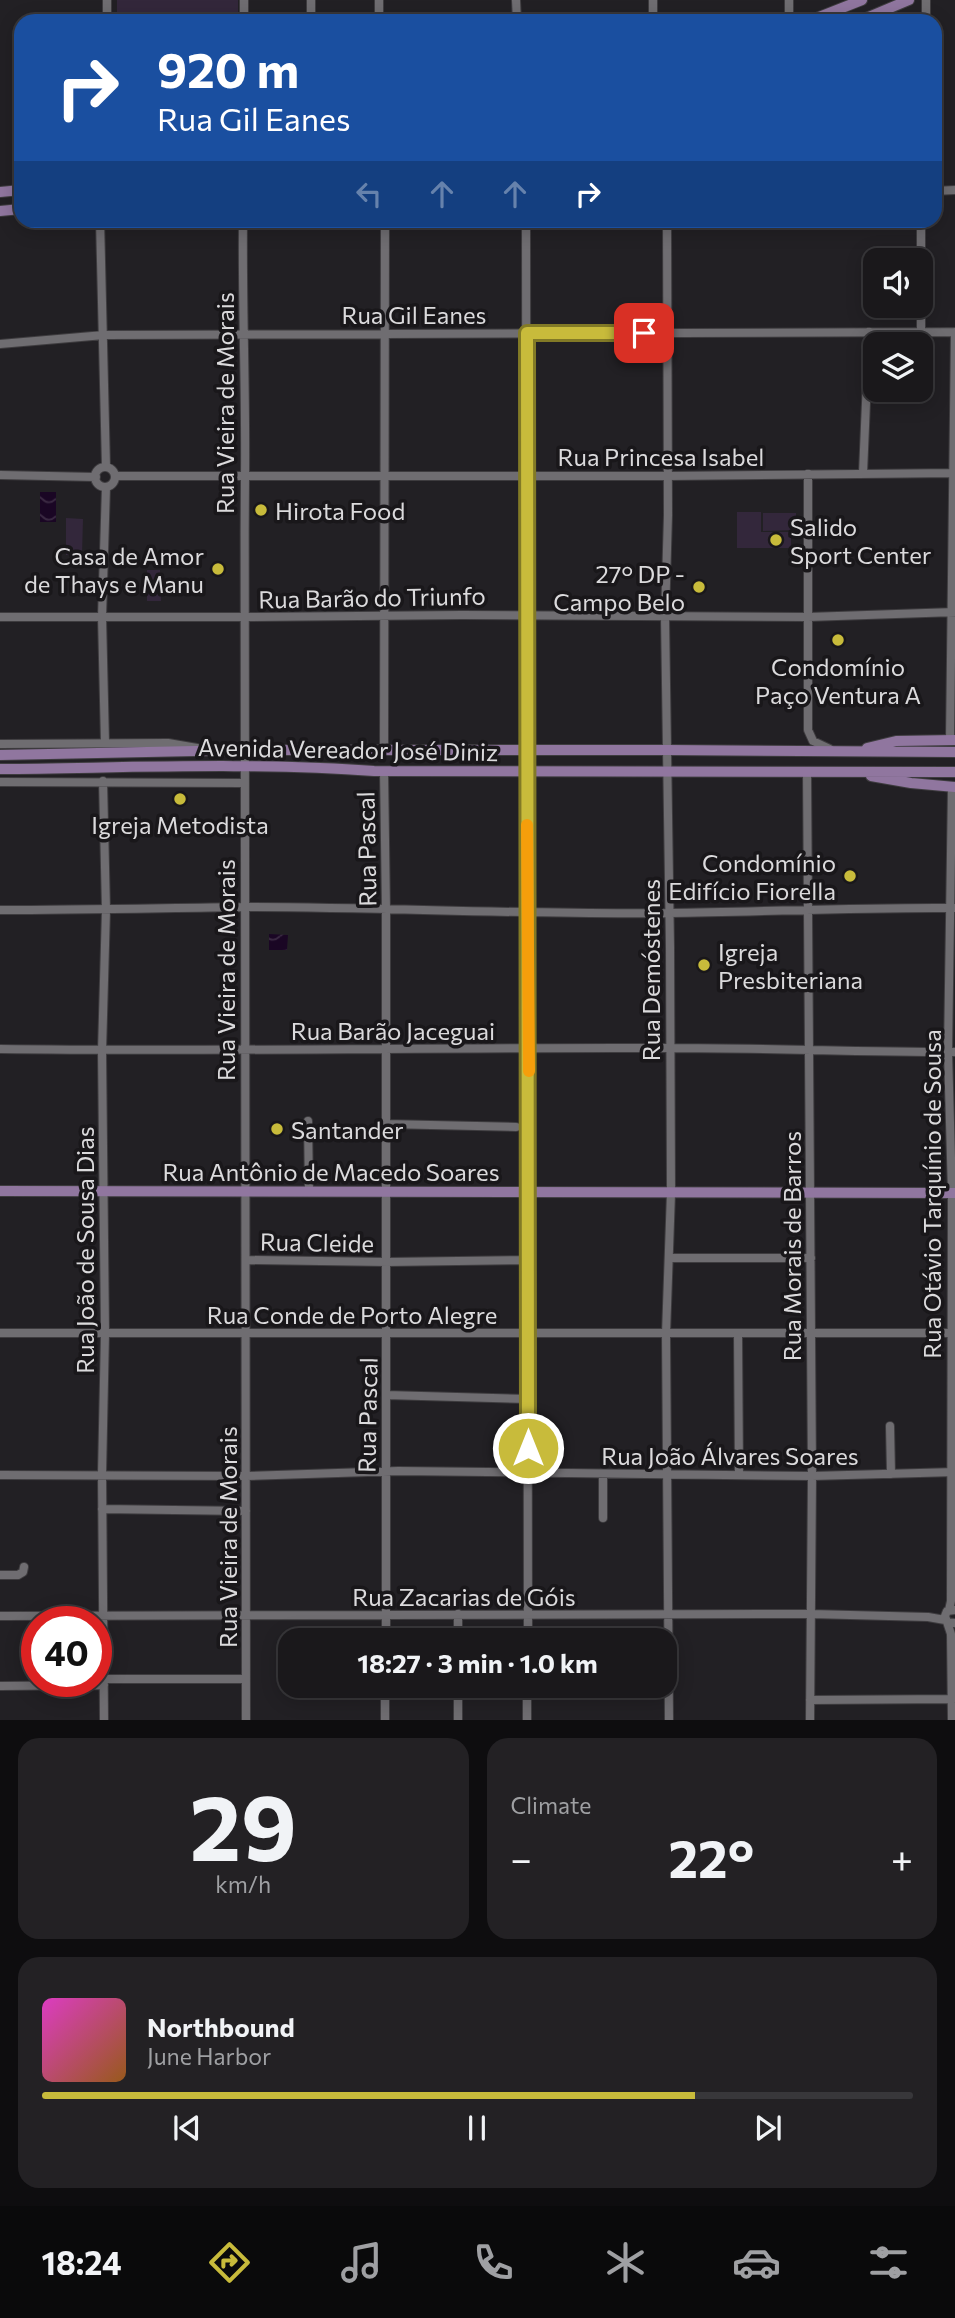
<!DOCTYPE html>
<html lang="en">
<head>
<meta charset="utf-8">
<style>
	body { margin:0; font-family:Commissioner,sans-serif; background:#232124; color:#f1f3f6; height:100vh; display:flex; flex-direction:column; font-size:26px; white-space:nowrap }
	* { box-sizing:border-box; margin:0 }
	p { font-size:23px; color:#9fa0a3 }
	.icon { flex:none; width:38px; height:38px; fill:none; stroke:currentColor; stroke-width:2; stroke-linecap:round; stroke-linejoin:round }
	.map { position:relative; height:1720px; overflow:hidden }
	.sheet { display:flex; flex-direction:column; gap:18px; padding:18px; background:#0e0d0f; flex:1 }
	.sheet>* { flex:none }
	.hud { position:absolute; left:14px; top:14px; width:928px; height:214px; border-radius:21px; box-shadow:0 4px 18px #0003,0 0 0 2px #38373a; background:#1a4fa0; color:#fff; overflow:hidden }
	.buttons { position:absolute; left:863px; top:248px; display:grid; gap:14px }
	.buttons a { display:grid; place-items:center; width:70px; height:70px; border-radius:14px; background:#1a181b; box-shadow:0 4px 18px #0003,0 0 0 2px #38373a; font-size:35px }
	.speed { position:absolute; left:21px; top:1606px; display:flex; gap:14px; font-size:35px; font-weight:700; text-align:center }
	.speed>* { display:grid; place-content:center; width:91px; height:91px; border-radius:50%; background:#1a181b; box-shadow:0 4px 18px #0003,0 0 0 2px #38373a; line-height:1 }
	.speed .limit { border:10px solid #d22; background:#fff; color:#111 }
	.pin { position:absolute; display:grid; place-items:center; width:60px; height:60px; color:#fff; margin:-30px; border-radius:14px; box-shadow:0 4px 10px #0006 }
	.me { position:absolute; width:77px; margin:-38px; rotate:0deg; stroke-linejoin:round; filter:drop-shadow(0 0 5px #0008) }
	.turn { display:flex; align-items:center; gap:24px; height:147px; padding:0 28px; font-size:32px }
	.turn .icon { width:91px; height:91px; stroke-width:2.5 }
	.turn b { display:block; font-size:49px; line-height:60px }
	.lanes { display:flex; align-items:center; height:66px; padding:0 28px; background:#0003; justify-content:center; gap:35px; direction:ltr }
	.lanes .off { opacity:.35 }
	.big { font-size:52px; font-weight:700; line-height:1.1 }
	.sheet .widget { flex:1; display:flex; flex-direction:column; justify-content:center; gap:10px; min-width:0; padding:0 24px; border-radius:21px; background:#232124 }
	.sheet .dial { align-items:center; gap:0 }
	.dial b { font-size:91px; line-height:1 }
	.song { display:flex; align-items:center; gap:21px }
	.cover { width:84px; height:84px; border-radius:10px; background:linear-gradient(135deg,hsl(310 70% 55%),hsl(30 70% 35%)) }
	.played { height:7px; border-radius:4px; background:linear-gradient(90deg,#c8bb3b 75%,#38373a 75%) }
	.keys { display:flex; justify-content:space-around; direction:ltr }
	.heat { display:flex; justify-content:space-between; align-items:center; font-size:38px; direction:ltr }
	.sheet .tiles { flex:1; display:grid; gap:18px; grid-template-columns:1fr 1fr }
	.widget:last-child { grid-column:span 2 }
	.trip { position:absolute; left:278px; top:1628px; width:399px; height:70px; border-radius:21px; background:#1a181b; box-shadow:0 4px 18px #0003,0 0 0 2px #38373a; font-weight:700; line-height:70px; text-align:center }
	.dock { display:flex; height:112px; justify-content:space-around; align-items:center; background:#0a0a0b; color:#9fa0a3 }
	.dock .icon { width:49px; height:49px }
	.dock .current { color:#c8bb3b }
	.dock b { font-size:32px; color:#f1f3f6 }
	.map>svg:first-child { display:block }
</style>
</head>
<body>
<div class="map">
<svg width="955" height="1720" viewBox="0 0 955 1720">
	<defs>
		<pattern id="water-waves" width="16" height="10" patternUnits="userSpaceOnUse" patternTransform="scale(1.75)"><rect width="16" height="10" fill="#1a0624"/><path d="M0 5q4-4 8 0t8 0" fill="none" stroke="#3b2a43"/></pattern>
	</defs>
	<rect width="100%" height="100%" fill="#222024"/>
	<path fill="#33273b" d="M117,0h121v21h-121z
		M737,512h24v20h30v16h-54z
		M763,513h33v17l-33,1z
		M66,518l17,1 -1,36h-16z
		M147,570h13l1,31h-14z"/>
	<path fill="url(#water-waves)" d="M40,492h16v30h-16z
		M269,934l19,1 -1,15h-18z"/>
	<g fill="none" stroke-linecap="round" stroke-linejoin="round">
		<defs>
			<path id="minor" d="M107,0v21
				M516,0l1,21
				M653,0v21
				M789,0v21
				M244,21v-21
				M311,21v-21
				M379,21v-21
				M926,21v-21
				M934,191l21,-1
				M100,220l6,247
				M243,220c-1,86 3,171 2,257 -3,414 3,828 1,1243
				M526,220l2,1420
				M667,220l1,295 -3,102 5,330 1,246 -5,141 3,386
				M921,331v-111
				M0,344l104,-9 851,-3
				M95 477a10 10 0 1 1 20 0a10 10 0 1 1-20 0Z
				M863,473l6,-141
				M808,474v256l5,11 17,8
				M0,475l96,2
				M115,476h553l287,-3
				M0,617h243l219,-2 346,2 147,-5
				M950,740l5,-408
				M105,743l-3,-126 4,-130
				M0,744l168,-1 29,5
				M384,750l1,-530
				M384,771l2,139v730
				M807,771l5,705 -2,244
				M103,781l3,129 -4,141 3,282 -3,141 2,246
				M0,782l243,1
				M0,910c81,0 163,-2 244,-3 142,0 283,8 425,6 95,-1 190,-6 286,-5
				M0,1049c223,3 446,-2 669,-1 95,0 190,4 286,4
				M308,1121l1,71
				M386,1124l130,3
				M670,1258h141
				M246,1260l141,2 141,-2
				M0,1333h955
				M738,1334l1,141
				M386,1395l142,4
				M890,1426l1,48
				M603,1474v44
				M0,1475l246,1 152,-5 414,5 143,-4
				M102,1509l144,2
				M0,1575h18l5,-3 1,-5
				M949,1610l2,-9 1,-408 -4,-141 4,-265
				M955,1610l-8,1 -2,5 2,6 8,1
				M0,1616l811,-2 117,3 17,3
				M947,1622l4,12 1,86
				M458,1640v-26
				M104,1679h142
				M0,1686l104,-1
				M810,1700l143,-1
				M385,1720v-35
				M458,1720v-35
				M527,1720v-35"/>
			<path id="major" d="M809,21l53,-21
				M859,21l50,-21
				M0,192l21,-2
				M0,211l21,-2
				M867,748l29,-7 59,-1
				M0,755l244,-5h423l288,2
				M0,769c124,-1 250,-7 374,2l581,1
				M871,776l40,7 44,4
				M0,1191l955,2"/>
		</defs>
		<use href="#minor" stroke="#3e3c3f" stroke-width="10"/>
		<use href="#major" stroke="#3e3c3f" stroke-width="12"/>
		<use href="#minor" stroke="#6f6d71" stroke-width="8"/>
		<use href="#major" stroke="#90769f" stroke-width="10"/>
	</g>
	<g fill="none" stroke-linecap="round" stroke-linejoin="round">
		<defs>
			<path id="route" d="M528,1448l-1,-1115h117"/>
		</defs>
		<use href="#route" stroke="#827a26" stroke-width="18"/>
		<use href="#route" stroke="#c8bb3b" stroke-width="12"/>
		<path stroke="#f59e0b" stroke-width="12" d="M527,825l2,246"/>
	</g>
	<g fill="#c8bb3b" stroke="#19171a" stroke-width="2.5">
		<circle cx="261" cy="510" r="7"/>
		<circle cx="776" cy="540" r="7"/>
		<circle cx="218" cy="569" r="7"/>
		<circle cx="699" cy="587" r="7"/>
		<circle cx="838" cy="640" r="7"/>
		<circle cx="180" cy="799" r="7"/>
		<circle cx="850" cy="876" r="7"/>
		<circle cx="704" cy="965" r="7"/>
		<circle cx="277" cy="1129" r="7"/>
	</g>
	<g text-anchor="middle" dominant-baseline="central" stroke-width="7" stroke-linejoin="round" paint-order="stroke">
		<g font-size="24" fill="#dbdadc" stroke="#19171a">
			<text x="414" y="314">Rua Gil Eanes</text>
			<text transform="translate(224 403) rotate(-90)">Rua Vieira de Morais</text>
			<text x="661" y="456">Rua Princesa Isabel</text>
			<text transform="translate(372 597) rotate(-1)">Rua Barão do Triunfo</text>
			<text transform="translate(348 749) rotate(1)">Avenida Vereador José Diniz</text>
			<text transform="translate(366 849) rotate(-91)">Rua Pascal</text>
			<text transform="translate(225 970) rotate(-90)">Rua Vieira de Morais</text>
			<text transform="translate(650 970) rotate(-90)">Rua Demóstenes</text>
			<text x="393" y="1030">Rua Barão Jaceguai</text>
			<text x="331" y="1171">Rua Antônio de Macedo Soares</text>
			<text transform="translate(931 1194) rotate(-90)">Rua Otávio Tarquínio de Sousa</text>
			<text transform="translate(317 1242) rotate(1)">Rua Cleide</text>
			<text transform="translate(791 1246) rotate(-90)">Rua Morais de Barros</text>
			<text transform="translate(84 1250) rotate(-90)">Rua João de Sousa Dias</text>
			<text x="352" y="1314">Rua Conde de Porto Alegre</text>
			<text transform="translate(367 1415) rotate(-89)">Rua Pascal</text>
			<text x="730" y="1455">Rua João Álvares Soares</text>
			<text transform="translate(227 1537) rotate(-90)">Rua Vieira de Morais</text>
			<text x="464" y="1596">Rua Zacarias de Góis</text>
		</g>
		<g font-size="24" fill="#dbdadc" stroke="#19171a" text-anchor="start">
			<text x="275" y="510">Hirota Food</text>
			<text x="790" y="526">Salido<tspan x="790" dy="28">Sport Center</tspan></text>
			<text x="204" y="555" text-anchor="end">Casa de Amor<tspan x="204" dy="28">de Thays e Manu</tspan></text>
			<text x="685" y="573" text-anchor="end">27° DP -<tspan x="685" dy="28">Campo Belo</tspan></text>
			<text x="838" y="666" text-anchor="middle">Condomínio<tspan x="838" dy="28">Paço Ventura A</tspan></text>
			<text x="180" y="824" text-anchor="middle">Igreja Metodista</text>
			<text x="836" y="862" text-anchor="end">Condomínio<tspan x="836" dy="28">Edifício Fiorella</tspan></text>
			<text x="718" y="951">Igreja<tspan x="718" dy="28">Presbiteriana</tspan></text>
			<text x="291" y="1129">Santander</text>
		</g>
	</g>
</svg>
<div class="buttons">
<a><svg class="icon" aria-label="sound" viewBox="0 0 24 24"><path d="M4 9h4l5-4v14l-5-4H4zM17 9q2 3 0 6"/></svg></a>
<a><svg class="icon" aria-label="layers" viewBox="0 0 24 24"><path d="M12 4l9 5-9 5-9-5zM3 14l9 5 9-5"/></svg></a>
</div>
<div class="speed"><div class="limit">40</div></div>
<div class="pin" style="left:644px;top:333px;background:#d93025"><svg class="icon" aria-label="arrive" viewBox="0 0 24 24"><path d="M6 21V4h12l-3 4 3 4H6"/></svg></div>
<svg class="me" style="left:528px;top:1448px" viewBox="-20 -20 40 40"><circle r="17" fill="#c8bb3b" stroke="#fff" stroke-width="3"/><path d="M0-11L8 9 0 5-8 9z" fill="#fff"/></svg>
<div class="trip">18:27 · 3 min · 1.0 km</div>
<div class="hud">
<div class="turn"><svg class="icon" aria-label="right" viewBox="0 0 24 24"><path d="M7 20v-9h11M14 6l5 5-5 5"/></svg><div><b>920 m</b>Rua Gil Eanes</div></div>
<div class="lanes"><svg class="icon off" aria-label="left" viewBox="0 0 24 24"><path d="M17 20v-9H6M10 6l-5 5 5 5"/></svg><svg class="icon off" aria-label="ahead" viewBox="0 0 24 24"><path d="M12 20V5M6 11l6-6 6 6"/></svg><svg class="icon off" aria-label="ahead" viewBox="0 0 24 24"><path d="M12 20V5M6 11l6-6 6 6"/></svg><svg class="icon" aria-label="right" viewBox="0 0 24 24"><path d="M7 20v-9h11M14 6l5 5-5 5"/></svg></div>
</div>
</div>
<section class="sheet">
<div class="tiles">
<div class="widget dial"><b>29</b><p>km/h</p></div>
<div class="widget"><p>Climate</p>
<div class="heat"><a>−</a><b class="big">22°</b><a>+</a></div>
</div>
<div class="widget">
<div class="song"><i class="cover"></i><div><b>Northbound</b><p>June Harbor</p></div></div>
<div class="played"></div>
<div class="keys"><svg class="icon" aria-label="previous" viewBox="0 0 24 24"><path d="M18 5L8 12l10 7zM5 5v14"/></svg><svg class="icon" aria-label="pause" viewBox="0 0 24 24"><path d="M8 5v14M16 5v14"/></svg><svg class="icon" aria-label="next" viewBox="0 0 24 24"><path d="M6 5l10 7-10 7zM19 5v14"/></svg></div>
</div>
</div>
</section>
<nav class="dock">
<b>18:24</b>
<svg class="icon current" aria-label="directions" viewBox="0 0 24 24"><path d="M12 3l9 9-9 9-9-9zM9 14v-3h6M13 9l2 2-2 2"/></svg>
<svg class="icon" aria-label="music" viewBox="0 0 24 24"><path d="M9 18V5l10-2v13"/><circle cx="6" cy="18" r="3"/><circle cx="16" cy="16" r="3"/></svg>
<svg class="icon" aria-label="phone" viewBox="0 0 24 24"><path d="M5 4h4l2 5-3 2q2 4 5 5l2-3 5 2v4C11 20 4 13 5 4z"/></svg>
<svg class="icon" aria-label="climate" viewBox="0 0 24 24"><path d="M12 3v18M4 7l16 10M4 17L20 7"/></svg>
<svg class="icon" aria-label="car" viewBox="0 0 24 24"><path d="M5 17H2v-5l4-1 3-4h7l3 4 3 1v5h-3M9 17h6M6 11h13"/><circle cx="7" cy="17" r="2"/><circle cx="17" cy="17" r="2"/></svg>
<svg class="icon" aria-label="filters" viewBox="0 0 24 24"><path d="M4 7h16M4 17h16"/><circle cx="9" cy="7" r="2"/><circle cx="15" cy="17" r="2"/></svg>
</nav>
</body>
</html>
